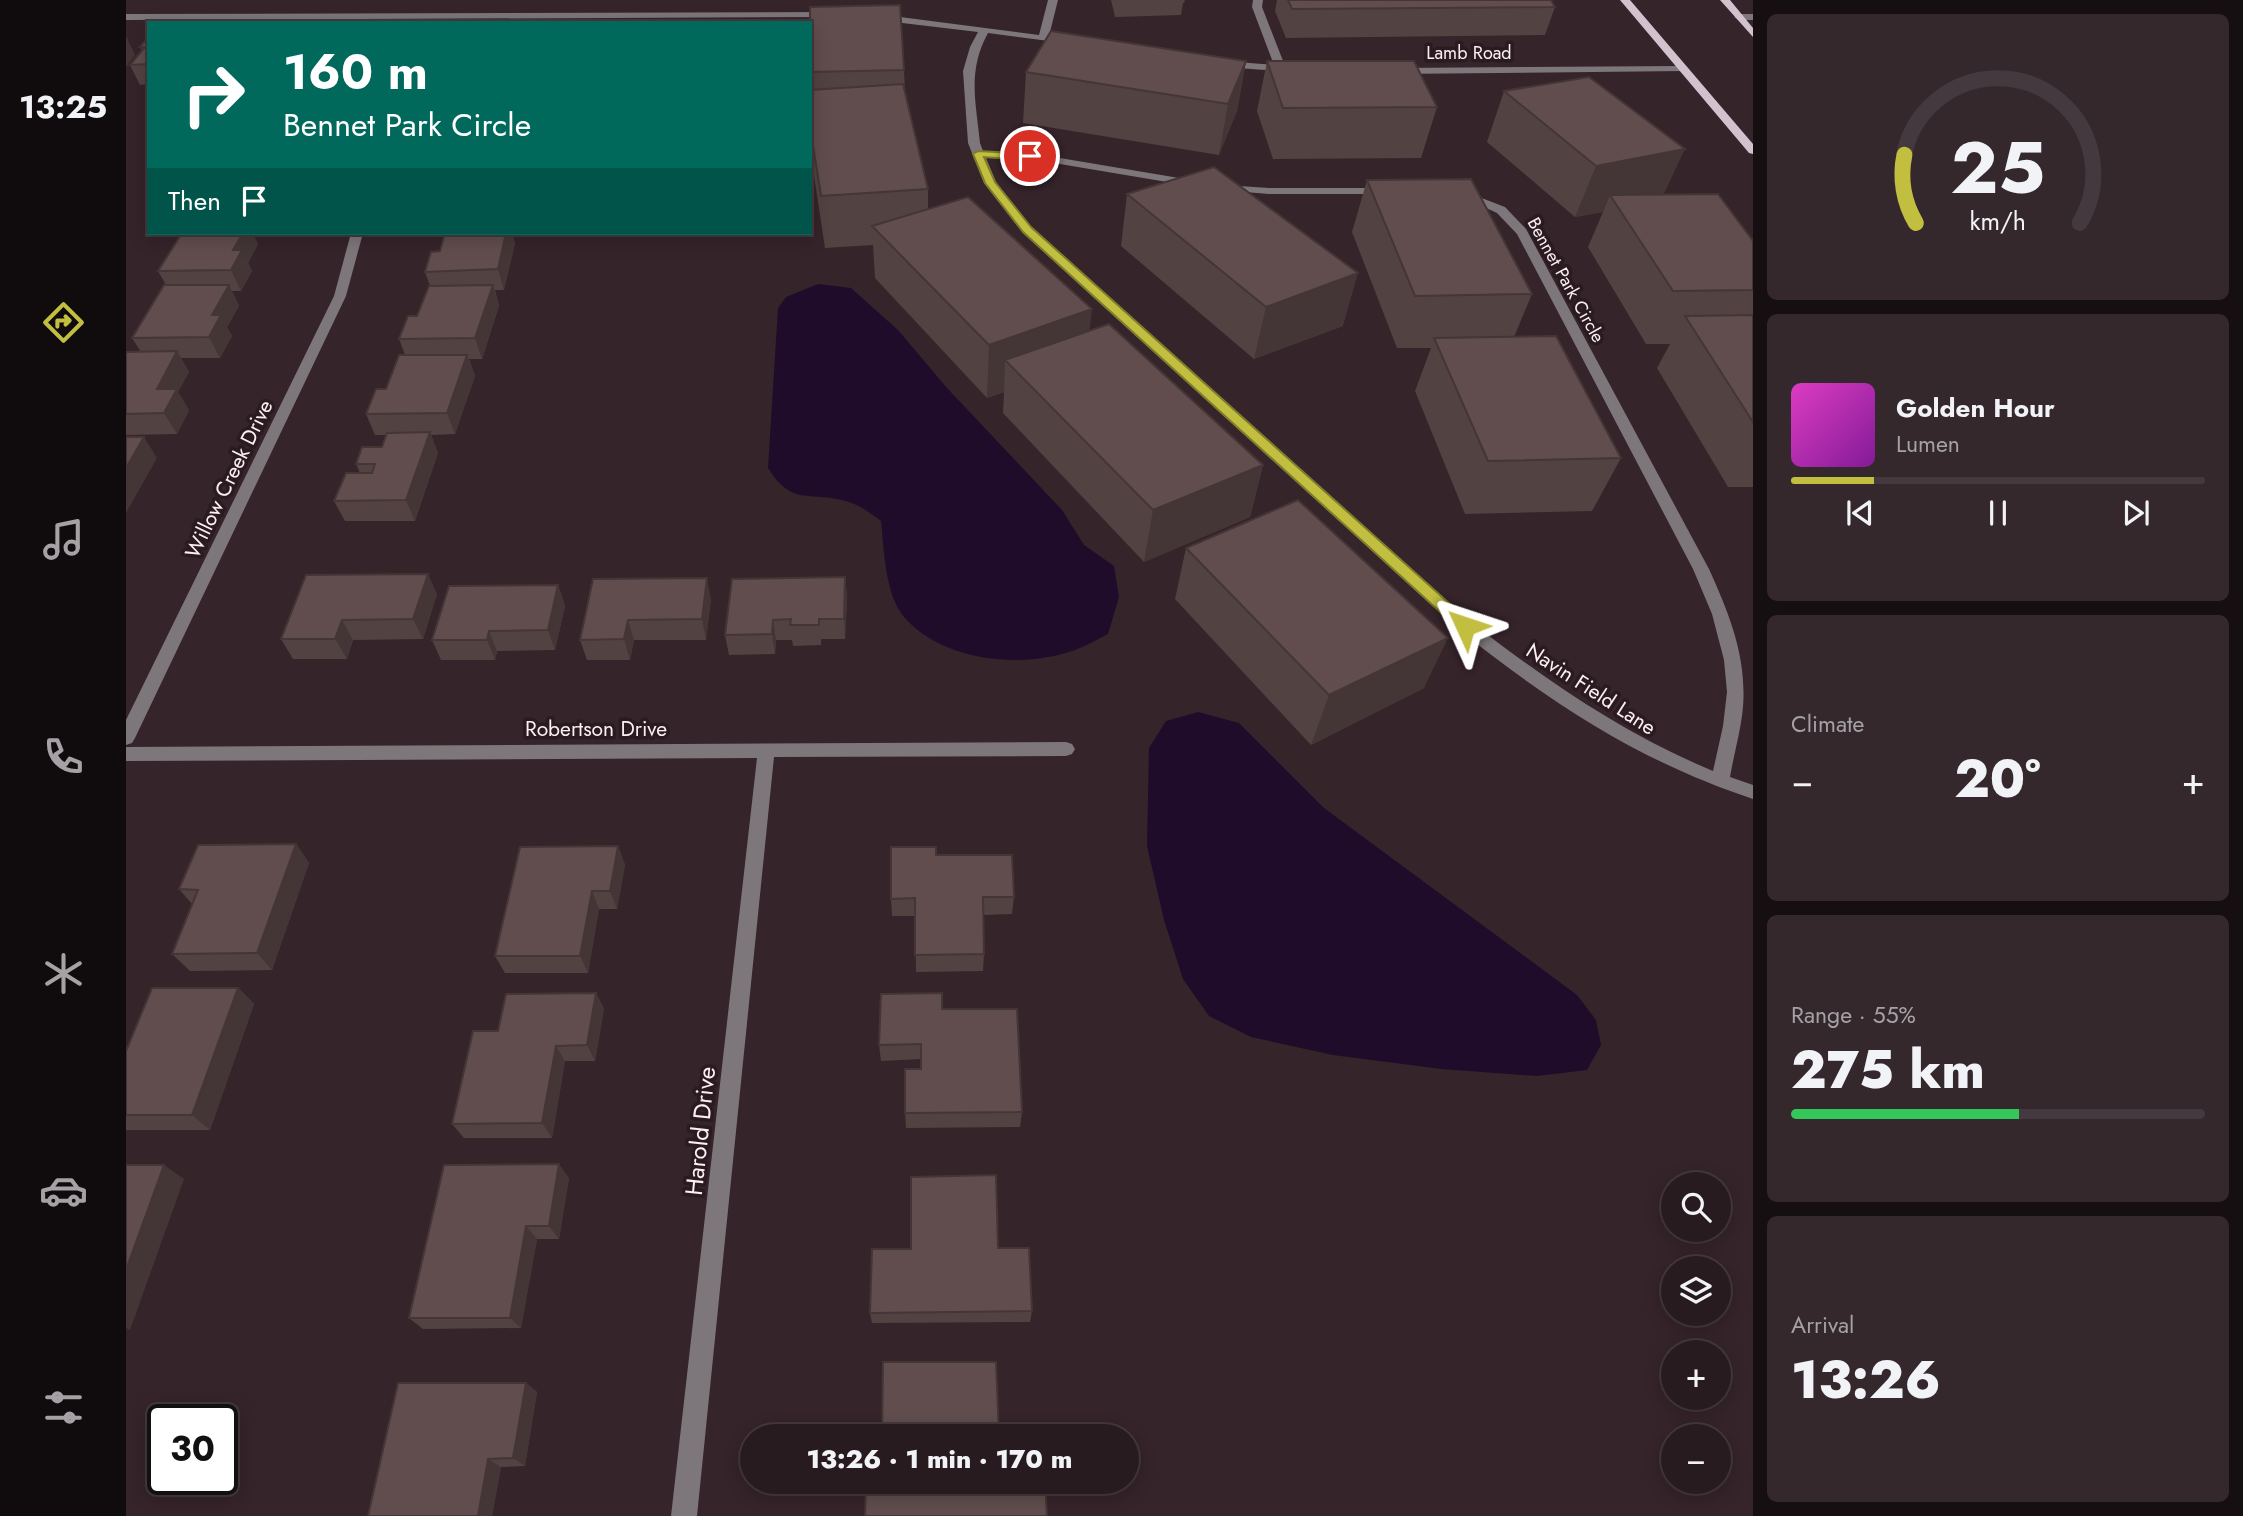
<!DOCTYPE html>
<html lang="en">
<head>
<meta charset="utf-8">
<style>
	body { margin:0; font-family:Jost,sans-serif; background:#34282d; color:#f1f3f6; height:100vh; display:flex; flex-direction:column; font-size:26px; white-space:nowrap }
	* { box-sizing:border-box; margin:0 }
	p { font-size:23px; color:#a5a1a5 }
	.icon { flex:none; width:38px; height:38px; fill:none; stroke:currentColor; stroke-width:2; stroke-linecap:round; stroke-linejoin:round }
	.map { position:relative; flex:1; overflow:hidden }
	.details { display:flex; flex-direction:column; gap:14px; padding:14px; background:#160f12; width:490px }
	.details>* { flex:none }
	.guide { position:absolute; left:21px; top:21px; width:665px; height:214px; border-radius:0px; box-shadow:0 4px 18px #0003,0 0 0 2px #44393e; background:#00695c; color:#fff; overflow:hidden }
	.fabs { position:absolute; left:1535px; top:1172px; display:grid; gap:14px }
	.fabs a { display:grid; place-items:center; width:70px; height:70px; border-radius:50%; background:#281b20; box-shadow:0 4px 18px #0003,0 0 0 2px #44393e; font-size:35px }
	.speed { position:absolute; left:21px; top:1404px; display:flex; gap:14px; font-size:35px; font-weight:700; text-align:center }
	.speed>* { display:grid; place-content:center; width:91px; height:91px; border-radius:50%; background:#281b20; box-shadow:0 4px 18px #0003,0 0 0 2px #44393e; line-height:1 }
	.speed .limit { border:4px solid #111; border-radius:10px; background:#fff; color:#111 }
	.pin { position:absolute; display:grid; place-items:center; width:60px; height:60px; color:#fff; margin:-30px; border:4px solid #fff; border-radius:50%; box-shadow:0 2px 7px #0007 }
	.me { position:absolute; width:77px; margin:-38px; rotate:312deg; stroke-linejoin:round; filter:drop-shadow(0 0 5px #0008) }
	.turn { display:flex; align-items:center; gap:24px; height:147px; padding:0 21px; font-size:32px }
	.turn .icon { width:91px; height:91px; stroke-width:2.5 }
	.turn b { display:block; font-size:49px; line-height:60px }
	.then { display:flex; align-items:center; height:66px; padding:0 21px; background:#0003; gap:14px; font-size:26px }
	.big { font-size:52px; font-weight:800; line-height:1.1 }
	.details .widget { flex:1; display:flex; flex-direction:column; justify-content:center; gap:10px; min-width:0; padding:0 24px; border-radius:10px; background:#34282d }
	.details .dial { align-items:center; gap:0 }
	.dial svg { height:182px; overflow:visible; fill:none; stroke:#44393e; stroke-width:7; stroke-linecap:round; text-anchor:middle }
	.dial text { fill:#f1f3f6; stroke:none }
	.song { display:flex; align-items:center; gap:21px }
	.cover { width:84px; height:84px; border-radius:10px; background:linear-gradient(135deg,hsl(310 70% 55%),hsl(290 70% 35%)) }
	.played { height:7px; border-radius:4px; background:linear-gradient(90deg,#c1be40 20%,#44393e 20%) }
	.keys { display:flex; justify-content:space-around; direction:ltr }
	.heat { display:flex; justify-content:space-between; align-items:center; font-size:38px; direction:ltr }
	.charge { height:10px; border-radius:5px; background:linear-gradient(90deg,#34c759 55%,#44393e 0) }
	.trip { position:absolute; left:614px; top:1424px; width:399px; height:70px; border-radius:35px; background:#281b20; box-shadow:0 4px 18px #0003,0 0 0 2px #44393e; font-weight:800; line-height:70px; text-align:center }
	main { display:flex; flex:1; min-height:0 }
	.menu { display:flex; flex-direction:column; width:126px; justify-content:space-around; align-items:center; background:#100b0d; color:#a5a1a5 }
	.menu .icon { width:49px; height:49px }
	.menu .selected { color:#c1be40 }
	.menu b { font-size:32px; color:#f1f3f6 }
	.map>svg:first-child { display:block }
</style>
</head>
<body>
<main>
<nav class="menu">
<b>13:25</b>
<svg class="icon selected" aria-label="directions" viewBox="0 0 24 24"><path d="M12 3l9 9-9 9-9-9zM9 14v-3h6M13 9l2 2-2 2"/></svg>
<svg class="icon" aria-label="music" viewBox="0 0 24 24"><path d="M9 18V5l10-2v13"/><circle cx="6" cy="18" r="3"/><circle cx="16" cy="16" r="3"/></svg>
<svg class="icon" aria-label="phone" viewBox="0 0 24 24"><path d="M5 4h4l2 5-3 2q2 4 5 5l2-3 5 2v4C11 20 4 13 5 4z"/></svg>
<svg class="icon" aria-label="climate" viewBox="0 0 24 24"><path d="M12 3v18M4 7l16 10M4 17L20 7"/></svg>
<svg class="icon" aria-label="car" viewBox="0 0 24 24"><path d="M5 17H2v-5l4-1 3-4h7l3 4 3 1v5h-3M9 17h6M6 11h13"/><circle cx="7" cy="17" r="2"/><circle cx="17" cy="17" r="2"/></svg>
<svg class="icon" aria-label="filters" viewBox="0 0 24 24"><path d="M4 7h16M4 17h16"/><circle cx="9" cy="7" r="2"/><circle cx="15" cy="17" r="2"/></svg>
</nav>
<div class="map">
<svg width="1627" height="1516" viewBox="0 0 1627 1516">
	<rect width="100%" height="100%" fill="#35242a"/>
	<path fill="#1f0c2a" d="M692,284l33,4 47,42 49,58 115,122 22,35 30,21 5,31 -11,37c-10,5 -22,12 -33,16 -53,19 -131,12 -170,-32 -20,-22 -21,-69 -24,-97 -12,-9 -24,-18 -39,-21 -37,-8 -50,5 -74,-32l10,-160 8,-11z
		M1072,712l41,11 85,85 253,187 19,25 5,25 -14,25 -50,6 -96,-7 -108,-14 -82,-18 -42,-21 -26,-37 -19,-59 -17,-74 2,-98 17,-27z"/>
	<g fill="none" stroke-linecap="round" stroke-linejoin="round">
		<path fill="#7d767b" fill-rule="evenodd" d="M922,0h10l-9,36 23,4v4l-84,-11c-21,38 -12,69 -8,110l3,8 47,2 167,28 6,3 -6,3 -167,-28 -44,-1 10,24 35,45 440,395c76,59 153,112 242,149l10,-45 4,-34 -3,-32 -12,-46 -19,-45 -176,-335 -20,-21 -41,-19 10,-2 39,15 21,22 183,340c20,44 38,88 34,138 -2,23 -9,47 -13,70l23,8v14c-114,-38 -199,-94 -294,-169l-436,-397 -39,-50 -16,-40 -5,-72 7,-24 8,-15 -101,-12 -5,-3 5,-3 162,21z
			M1127,0h10l-1,7 23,59 9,2v4l-70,-5 -5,-3 5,-3 50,4 -22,-58z
			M709,12v4l-3,1 -706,3v-6z
			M1627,14v6h-14l-5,-3 5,-3z
			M1556,66l4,1v4l-291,3 -5,-3 5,-3z
			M1098,185l45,3h116l6,3 -6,3h-116l-49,-4 -2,-2z
			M225,233h12l-17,63 -211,442 -3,5 -6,2v-25l208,-424z
			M940,742l6,2 3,5 -3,5 -6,2 -292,1 -77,759h-26l86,-758 -631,3v-14z"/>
		<path fill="#d1c2ce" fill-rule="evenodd" d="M1494,0h10l123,144v10l-4,-1z
			M1594,0h10l23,28v9z"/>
	</g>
	<path fill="#534242" d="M985,0h74l-1,3h-1l-2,12 -66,2z
		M1151,0h274l4,7 -10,28 -259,3 -11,-27z
		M684,23l94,47 1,22 23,97v20l161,122 174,134 -13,52 -106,45 -141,-149 1,-21 -17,6 -112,-120 -2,-33 -48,3 -15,-99z
		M23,36v48l-9,1 -10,-20 12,-14 -2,-4z
		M1120,61l-9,50 -18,44 -196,-32 3,-51z
		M1141,61l170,46 -16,51 -148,1 -16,-48z
		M1378,91l160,103 89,47v246h-25l-71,-119 13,-24h-24l-58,-97 15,-35 -28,5 -88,-75z
		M1241,180l165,114 -18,43 107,121 -29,53 -127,3 -50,-123 16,-43h-34l-45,-116z
		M1001,194l216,132 -89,33 -133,-113z
		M319,233h67l3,10 -11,47h-9l4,16 -17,53h-13l6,17 -20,58 -24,1 7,18 -23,68h-70l-11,-20 26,-28 -4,-9 26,-17 4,-12h-11l-9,-21 20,-25 19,-34 -6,-16 18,-23 13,-30 -5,-14 15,-21z
		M132,244l-10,19 4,8 -11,20h-9l7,15 -12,21 5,9 -12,22h-39l8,14 -11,20 11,18 -12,24 -51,1v-83h15l-9,-14 34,-53 -8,-14z
		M1060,548l238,140 -113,57 -136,-146z
		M180,575l131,19 -14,45 -70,1 -6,19h-54l-12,-20z
		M719,577l2,21 -2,41h-24v6l-28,1 -1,-6h-16l-1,14 -46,1 -4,-20z
		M467,579l118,20 -5,41h-72l-4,20h-43l-7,-20z
		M432,585l7,21 -10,44 -58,1 -2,9h-54l-9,-20z
		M170,844l13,19 -37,107 -82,1 -18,-17 20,-50 -13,-15z
		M492,846l7,19 -8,44h-18l-11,64h-83l-10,-17z
		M810,855l78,42 -2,17 -29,1 1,39 -1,17 -67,1 -1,-56h-23l-1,-17z
		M112,988l16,16 -44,126h-84v-79z
		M470,993l8,16 -9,52h-30l-13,77h-88l-12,-14 46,-93z
		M816,1009l80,103 -2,15 -114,1 -1,-15 16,-44v-10l-40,2 -2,-16z
		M443,1178l-10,61h-22l-16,89 -98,1 -14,-11z
		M872,1248l34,63 -2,11 -158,1 -2,-10z
		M400,1383l11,9 -12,74 -24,1 -9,49h-124z"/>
	<path fill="#443636" d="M0,36l9,19 -9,12z
		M1120,61l-9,50 -18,44 9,-51z
		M1559,149l-24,51 -51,-5 -7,17 -28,5 21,-51z
		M117,233h10l5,11 -10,19 4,8 -11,20 -10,-21 2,-20z
		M380,233h6l3,10 -11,47 -6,-21z
		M1232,273l-15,53 -89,33 12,-52z
		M103,285l10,21 -12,21 5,9 -12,22 -11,-21 3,-22z
		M367,285l6,21 -17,53 -7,-21z
		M966,309l-6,53 -81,-2 -1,32 -17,6 2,-53z
		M51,351l12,21 -11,20 11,18 -12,24 -13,-21 -7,-24z
		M341,355l8,21 -20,58 -8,-21z
		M304,432l8,21 -23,68 -9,-21z
		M18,437l13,21 -31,55v-45z
		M1137,465l-13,52 -106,45 9,-52z
		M302,574l9,20 -14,45 -10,-20z
		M719,577l2,21 -2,41 -1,-20z
		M581,578l4,21 -5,41 -4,-21z
		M432,585l7,21 -10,44 -7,-20z
		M216,620l11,20 -6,19 -12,-20z
		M502,620l6,20 -4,20 -6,-21z
		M647,620l3,20 -1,14 -3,-20z
		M363,631l8,20 -2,9 -8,-20z
		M1322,638l-24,50 -113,57 18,-50z
		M170,844l13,19 -37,107 -15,-17z
		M492,846l7,19 -8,44 -7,-18z
		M466,891l7,18 -11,64 -8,-17z
		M112,988l16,16 -44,126 -18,-15z
		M470,993l8,16 -9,52 -8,-16z
		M430,1046l9,15 -13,77 -10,-15z
		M433,1164l10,14 -10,61 -10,-13z
		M38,1165l20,14 -54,151 -4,-2v-58z
		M400,1226l11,13 -16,89 -11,-10z
		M400,1383l11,9 -12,74 -12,-8z
		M362,1459l13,8 -9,49h-14z"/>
	<path fill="#614d4d" stroke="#443636" stroke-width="2" d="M1162,0h263l4,7 -263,2z
		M774,5l4,65 -94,2v-65z
		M925,31l195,30 -18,43 -202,-32z
		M23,36v28l-19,1 15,-18h-5z
		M1141,61h147l23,46 -154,1z
		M1463,77l96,72 -89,17 -92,-75z
		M777,84l25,105 -107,7 -11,-70v-36z
		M1088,167l144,106 -92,34 -139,-113z
		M1345,179l61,115 -117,2 -48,-116z
		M1592,194l35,47v49l-80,1 -63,-96z
		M842,197l124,112 -103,36 -117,-119z
		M56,233h61l-10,17h9l-11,20 -73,1z
		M319,233h61l-8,36 -73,3 6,-20 9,-1z
		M38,285h65l-17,30h9l-12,22 -77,1z
		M367,285l-18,53 -76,1 9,-23h9l12,-30z
		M1627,315v107l-68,-106z
		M983,324l154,141 -110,45 -148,-150z
		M1430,336l65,122 -133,3 -54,-123z
		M51,351l-20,38h20l-13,24 -38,1v-62z
		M273,355h68l-20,58 -81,1 10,-25h10z
		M304,432l-24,68 -72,1 12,-28h26l3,-9h-19l6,-17h20l5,-14z
		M0,437h18l-18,31z
		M1172,500l150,138 -119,57 -143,-147z
		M302,574l-15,45 -71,1 -7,19h-54l25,-64z
		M719,577l-1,42h-25v6h-29l1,-6 -18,1 -1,14 -47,1 7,-56z
		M581,578l-5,41 -74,1 -4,19 -44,1 13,-61z
		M432,585l-10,45 -59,1 -2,9h-55l17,-54z
		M170,844l-39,109 -85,1 26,-64 -19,-1 19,-44z
		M492,846l-8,45h-18l-12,65h-85l25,-109z
		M765,847h45v8h76l2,42h-31l1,57 -69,1v-57l-24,1z
		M26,988h86l-46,127h-66v-64z
		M470,993l-9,52 -31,1 -14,77 -90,1 21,-93h25l8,-37z
		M816,993v16h75l5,103 -117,1v-44h16v-25l-42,1 2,-51z
		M433,1164l-10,62h-23l-16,92h-101l35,-153z
		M0,1165h38l-38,105z
		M870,1175l2,73h31l3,63 -162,2 2,-64h39v-72z
		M757,1362h113l3,75h-117z
		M272,1383h128l-13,75 -25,1 -10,57h-110z
		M740,1482h179l2,34h-182z"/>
	<path fill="#c1be40" stroke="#7d7c2a" stroke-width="2" d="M852,151l55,3v5l-3,1 -46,-3 11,25 36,45 439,395 2,4 -2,4h-10l-437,-398 -38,-49 -12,-29z"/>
	<g text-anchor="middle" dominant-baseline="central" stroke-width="7" stroke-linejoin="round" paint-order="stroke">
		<g font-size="18" fill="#fbeff3" stroke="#2a1b20">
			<text x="1343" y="53">Lamb Road</text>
			<text transform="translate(1440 280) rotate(61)">Bennet Park Circle</text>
		</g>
		<g font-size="21" fill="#fbeff3" stroke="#2a1b20">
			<text transform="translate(103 479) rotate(-64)">Willow Creek Drive</text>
			<text transform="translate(1465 689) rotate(33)">Navin Field Lane</text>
			<text x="470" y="729">Robertson Drive</text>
		</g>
		<g font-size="24" fill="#fbeff3" stroke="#2a1b20">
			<text transform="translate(574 1131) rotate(-84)">Harold Drive</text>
		</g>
	</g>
</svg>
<div class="fabs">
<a><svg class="icon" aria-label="search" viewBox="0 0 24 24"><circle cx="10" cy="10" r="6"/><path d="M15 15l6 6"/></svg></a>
<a><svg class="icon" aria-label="layers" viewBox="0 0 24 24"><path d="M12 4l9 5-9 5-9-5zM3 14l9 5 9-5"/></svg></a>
<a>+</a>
<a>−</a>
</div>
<div class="speed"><div class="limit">30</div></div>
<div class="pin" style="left:904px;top:156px;background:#d93025"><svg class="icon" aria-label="arrive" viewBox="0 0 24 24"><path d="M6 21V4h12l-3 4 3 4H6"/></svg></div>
<svg class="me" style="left:1339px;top:626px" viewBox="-20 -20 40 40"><path d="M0-17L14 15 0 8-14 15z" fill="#c1be40" stroke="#fff" stroke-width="4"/></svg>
<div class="trip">13:26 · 1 min · 170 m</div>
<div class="guide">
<div class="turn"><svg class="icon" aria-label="right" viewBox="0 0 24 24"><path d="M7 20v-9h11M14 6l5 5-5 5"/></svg><div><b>160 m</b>Bennet Park Circle</div></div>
<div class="then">Then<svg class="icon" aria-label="arrive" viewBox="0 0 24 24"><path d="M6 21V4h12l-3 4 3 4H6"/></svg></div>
</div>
</div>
<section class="details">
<div class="widget dial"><svg viewBox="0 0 100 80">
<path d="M14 69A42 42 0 1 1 86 69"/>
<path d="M14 69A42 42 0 0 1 9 39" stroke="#c1be40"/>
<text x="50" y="56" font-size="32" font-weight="700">25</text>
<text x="50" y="72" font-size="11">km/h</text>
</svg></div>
<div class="widget">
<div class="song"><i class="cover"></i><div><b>Golden Hour</b><p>Lumen</p></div></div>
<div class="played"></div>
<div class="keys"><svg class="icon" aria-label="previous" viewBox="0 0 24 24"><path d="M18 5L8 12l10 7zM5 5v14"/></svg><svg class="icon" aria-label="pause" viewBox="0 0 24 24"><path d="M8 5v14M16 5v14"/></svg><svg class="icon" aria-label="next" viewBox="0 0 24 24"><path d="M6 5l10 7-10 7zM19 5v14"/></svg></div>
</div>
<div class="widget"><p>Climate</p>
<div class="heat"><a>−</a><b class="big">20°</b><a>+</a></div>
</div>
<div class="widget"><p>Range · 55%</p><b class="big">275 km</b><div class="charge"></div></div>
<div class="widget"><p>Arrival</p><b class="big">13:26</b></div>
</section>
</main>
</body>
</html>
